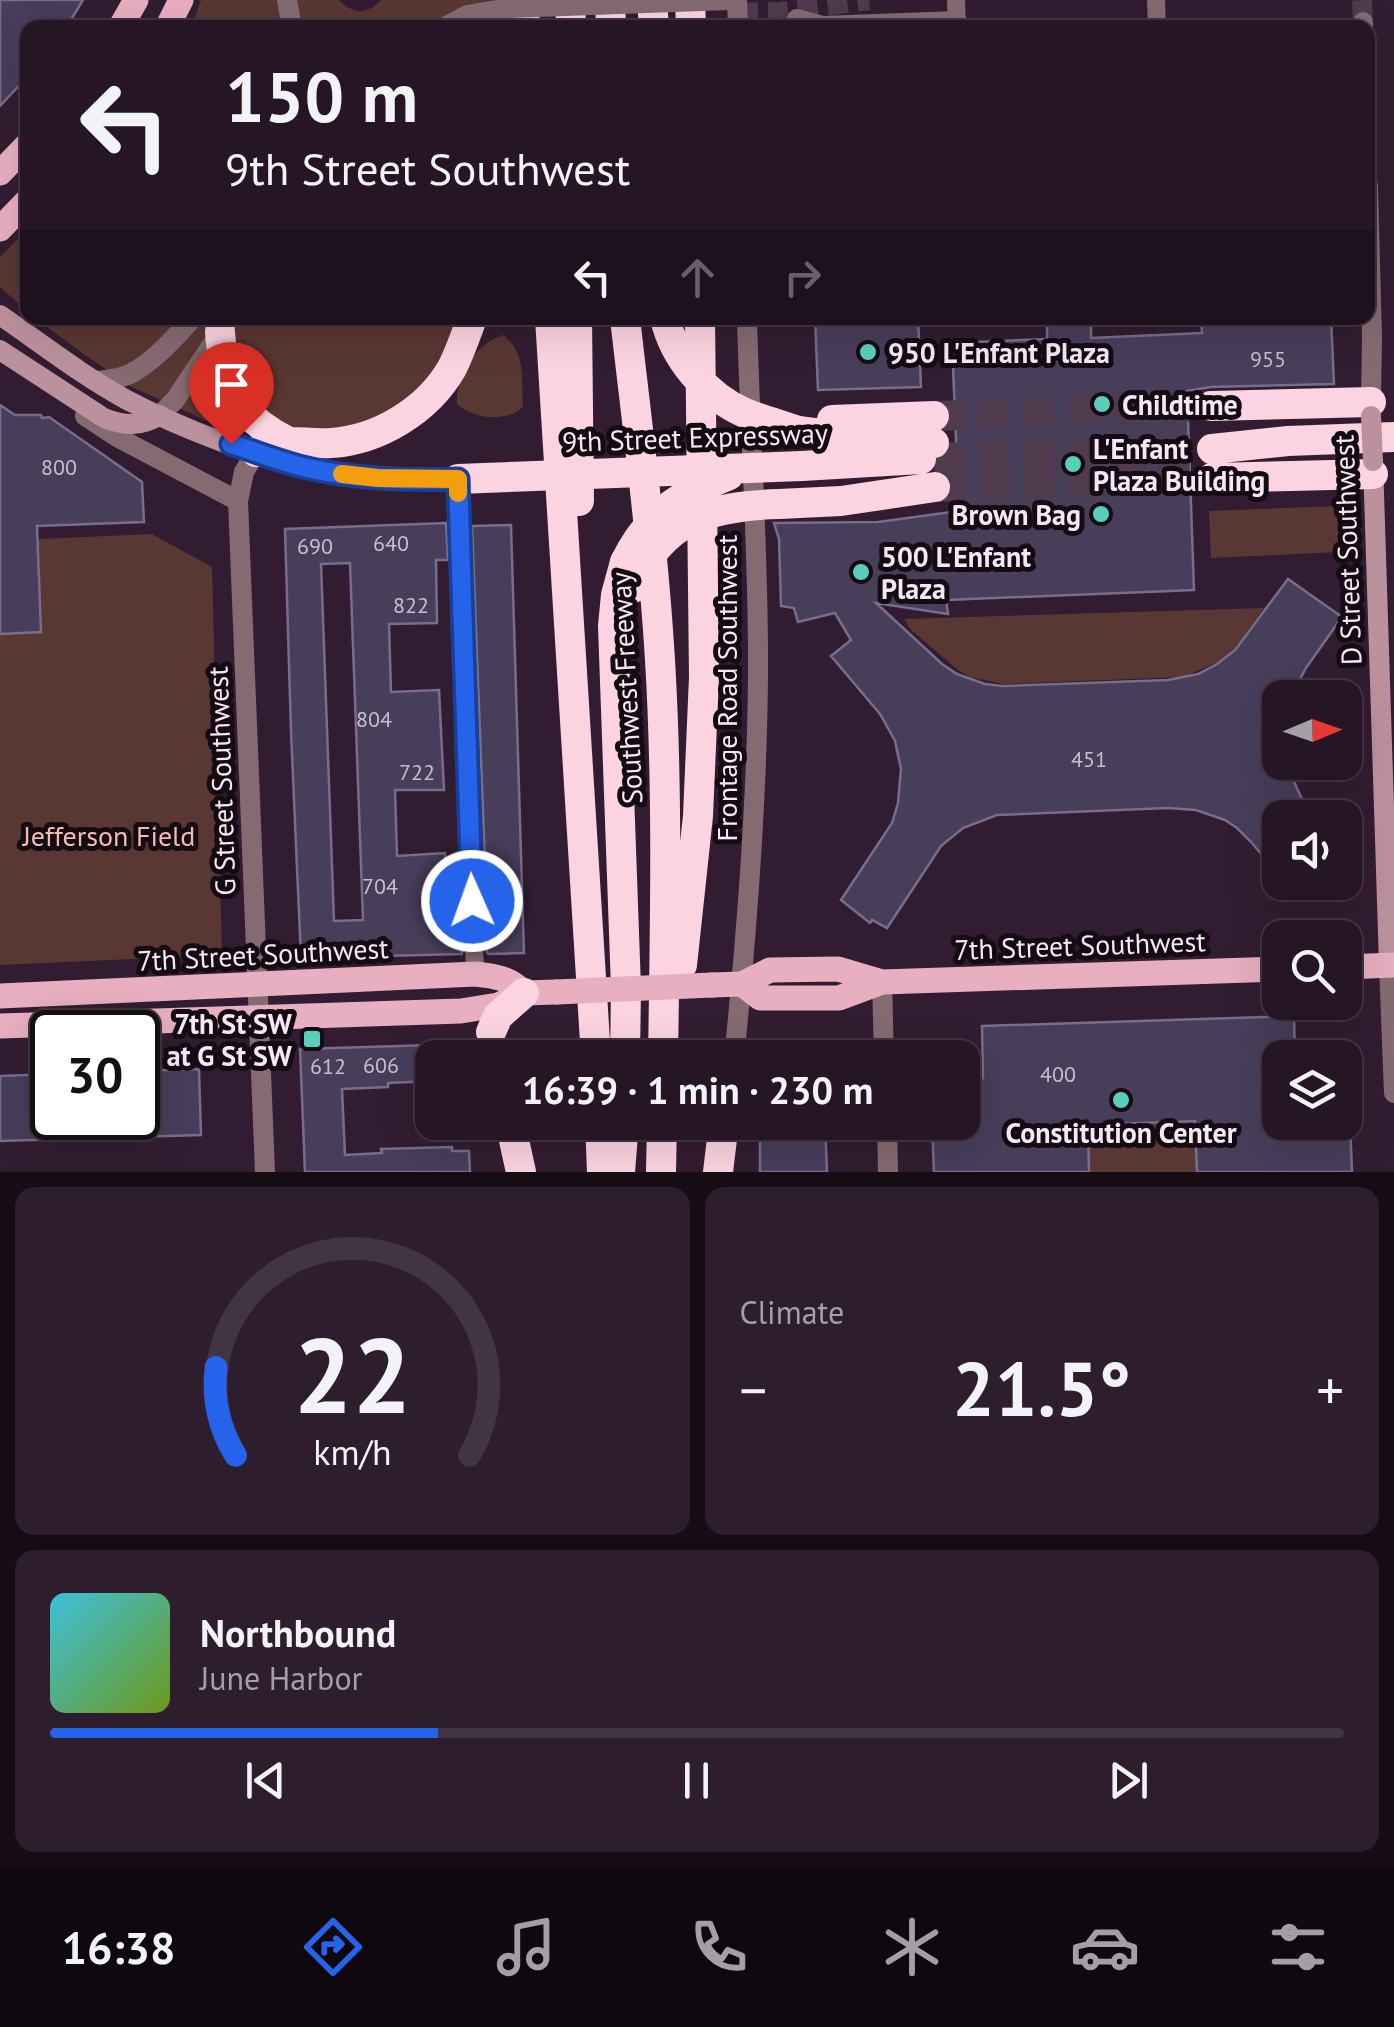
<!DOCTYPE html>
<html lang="en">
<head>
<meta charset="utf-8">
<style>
	body { margin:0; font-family:"PT Sans",sans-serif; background:#2e1e2d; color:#f1f3f6; height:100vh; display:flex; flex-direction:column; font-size:38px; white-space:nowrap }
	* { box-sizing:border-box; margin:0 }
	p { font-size:32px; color:#a49fa7 }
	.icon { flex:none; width:55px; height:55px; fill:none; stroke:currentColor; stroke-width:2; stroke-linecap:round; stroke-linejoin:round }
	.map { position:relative; height:1172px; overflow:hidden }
	.side { display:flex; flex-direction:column; gap:15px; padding:15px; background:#150c14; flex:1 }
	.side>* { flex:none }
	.hud { position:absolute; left:20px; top:20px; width:1355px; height:305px; border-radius:20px; box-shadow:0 10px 40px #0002,0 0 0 2px #423442; background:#261525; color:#f1f3f6; overflow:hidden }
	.needle { width:65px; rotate:88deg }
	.tools { position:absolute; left:1262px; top:680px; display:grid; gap:20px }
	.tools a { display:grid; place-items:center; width:100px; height:100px; border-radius:20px; background:#261525; box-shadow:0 10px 40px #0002,0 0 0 2px #423442; font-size:50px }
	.speed { position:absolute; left:30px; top:1010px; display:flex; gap:20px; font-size:50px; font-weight:700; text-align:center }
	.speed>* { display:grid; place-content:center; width:130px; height:130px; border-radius:50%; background:#261525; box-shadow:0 10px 40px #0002,0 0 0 2px #423442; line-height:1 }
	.speed .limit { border:5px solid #111; border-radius:15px; background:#fff; color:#111 }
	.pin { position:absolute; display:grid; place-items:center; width:85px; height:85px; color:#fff; margin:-102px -42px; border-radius:50% 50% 50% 0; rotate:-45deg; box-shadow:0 0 10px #0007 }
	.pin .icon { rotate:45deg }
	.me { position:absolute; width:110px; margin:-55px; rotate:358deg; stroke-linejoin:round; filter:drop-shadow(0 0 8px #0008) }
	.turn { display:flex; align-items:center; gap:35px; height:210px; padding:0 40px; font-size:45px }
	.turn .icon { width:130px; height:130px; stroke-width:2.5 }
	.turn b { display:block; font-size:70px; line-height:85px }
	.lanes { display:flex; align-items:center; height:95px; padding:0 40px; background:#0003; justify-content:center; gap:50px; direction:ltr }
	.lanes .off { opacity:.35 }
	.big { font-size:75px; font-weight:700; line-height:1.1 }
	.side .widget { flex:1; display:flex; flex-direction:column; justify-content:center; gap:15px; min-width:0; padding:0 35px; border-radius:20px; background:#2e1e2d }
	.side .dial { align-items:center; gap:0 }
	.dial svg { height:260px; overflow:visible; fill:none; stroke:#423442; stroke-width:7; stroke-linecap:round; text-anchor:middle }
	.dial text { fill:#f1f3f6; stroke:none }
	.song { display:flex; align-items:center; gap:30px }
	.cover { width:120px; height:120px; border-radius:15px; background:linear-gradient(135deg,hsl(190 70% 55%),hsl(80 70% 35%)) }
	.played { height:10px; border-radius:5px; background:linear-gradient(90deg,#2563eb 30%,#423442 30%) }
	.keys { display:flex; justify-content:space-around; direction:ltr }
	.heat { display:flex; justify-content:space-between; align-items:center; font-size:55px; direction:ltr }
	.side .tiles { flex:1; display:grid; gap:15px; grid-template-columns:1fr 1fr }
	.widget:last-child { grid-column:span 2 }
	.trip { position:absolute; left:415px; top:1040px; width:565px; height:100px; border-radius:20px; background:#261525; box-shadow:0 10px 40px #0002,0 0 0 2px #423442; font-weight:700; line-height:100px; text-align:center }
	.dock { display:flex; height:160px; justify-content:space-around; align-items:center; background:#0f080f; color:#a49fa7 }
	.dock .icon { width:70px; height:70px }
	.dock .on { color:#2563eb }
	.dock b { font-size:45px; color:#f1f3f6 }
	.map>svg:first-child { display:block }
</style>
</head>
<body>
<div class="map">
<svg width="1394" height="1172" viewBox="0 0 1394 1172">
	<rect width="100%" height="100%" fill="#321c31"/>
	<path fill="#593733" d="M201,0h138c13,14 29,15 42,0h126l1,28h-317z
		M27,229v82l-27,-24v-30z
		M35,318h424l-14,38 -18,24 -22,20 -28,17 -34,12 -46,2 -90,-10 -75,-34 -47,-32z
		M503,335c24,18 18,44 20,72 -18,16 -49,12 -66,-3 -1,-29 18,-60 46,-69z
		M1337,506l2,46 -128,6 -2,-47z
		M152,534l60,33 10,388 -222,10v-331l41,-3 -3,-92z
		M1264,608l-30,41 -18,14 -33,14 -180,7 -33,-7 -12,-7 -48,-41 -6,-10z
		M1195,1121l2,51h-108l-1,-47z"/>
	<path fill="#473e5a" stroke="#776d8c" stroke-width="2.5" fill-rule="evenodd" d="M0,0h83l-17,28h-38v48l-28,30z
		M815,318h103l3,69 -103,3z
		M1047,318h44v20l111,-5 -1,-15h130l3,66 -123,3 -24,4 7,199 -248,10 2,14 -72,-11 66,61 15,10 28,10 17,2 166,-6 30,-6 19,-10 18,-14 53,-71 54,38 -36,51 -16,30h-10v64h5l16,35 16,21h-37v58l-29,-34 -14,-14 -12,-8 -29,-10 -28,-2 -171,7 -34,13 -22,18 -54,82 -15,-8 -2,3 -29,-23 51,-77 6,-20 3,-34 -6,-28 -15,-27 -49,-58 20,-16 -16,-27 -37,9 -4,-14 -13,-2 -2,-67 -5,-16 104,-1 81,-11 -7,-168 95,-4z
		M0,405l15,10h26l1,3 7,-1 93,65 2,40 -107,4 4,106 -41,2z
		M446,523l2,37h-12l1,63 -48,1 2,68 48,-2 5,100h-49l2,66 48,-3 5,63h10l2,38 -161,4 -10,-226 -6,-203zM350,563l13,357 -29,1 -13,-357z
		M511,525l13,428 -35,1 -2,-1 -2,-39h2l-15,-388z
		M1294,1016l1,42h-15v64h70l2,50h-155l-2,-51 -107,4 1,47h-155l-2,-50h30v-43l21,-1 -1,-52z
		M432,1045v36l-44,2v4l-46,2 3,66 37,-2 -1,-4 71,-2v4h17l1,21h-165l-5,-123z
		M199,1069l2,66 -201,6v-65l52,-2v44h86v-47z
		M782,1122h43l2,50h-67v-40l23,-1z"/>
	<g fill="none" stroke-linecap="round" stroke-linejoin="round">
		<path stroke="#4f3a4e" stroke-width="20" stroke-dasharray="20 10" stroke-linecap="butt" d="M1362,0l1,22
			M738,13l42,-1 89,-12"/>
		<path stroke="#4f3a4e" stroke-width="30" stroke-dasharray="30 15" stroke-linecap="butt" d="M934,416l277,-10
			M934,458l278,-9
			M935,487l277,-9"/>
		<path stroke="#856a72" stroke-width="18" d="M956,0l1,28
			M1156,0l1,28
			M458,479l17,495"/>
		<path stroke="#856a72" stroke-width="20" d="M287,0l5,28
			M737,0l1,28
			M797,19l25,7 135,-5
			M1363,22v6
			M443,28l24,-13 43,-7
			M1368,186l4,151 -1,65
			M96,381c11,-1 24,-2 34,-7 24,-12 45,-37 63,-56
			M160,415l15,-15 55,-82
			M85,416l32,21 121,64
			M256,452l-12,20 -6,29 27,671
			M1389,965l5,128
			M882,982l2,76
			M734,1058c13,-127 23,-254 24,-382 1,-119 -8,-239 -11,-358
			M887,1122l1,50"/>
		<path stroke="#bc919e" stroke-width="20" d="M0,315c42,29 83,61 127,85 53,28 136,60 194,71 45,8 91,9 137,8
			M0,350l104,68c20,8 37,9 56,-3
			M1373,462l16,503"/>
		<path stroke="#e7afc0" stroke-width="25" d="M120,28l16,-28
			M167,28l14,-28
			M0,173l28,-29
			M0,229l28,-29
			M1345,967l49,-2
			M742,984l18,14h79l43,-16
			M712,985l30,-1 28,-14 68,-1 44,13 398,-13
			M0,996l475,-22c20,2 35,4 49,19
			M0,1026l461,-15 37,-6 26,-12 33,-1"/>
		<path stroke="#fcd3e0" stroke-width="30" d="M570,0l1,28
			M610,0l1,28
			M652,0l2,28
			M690,0l1,28
			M524,28l1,-28
			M550,318l46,740
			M577,318l2,183
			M625,318c13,114 28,227 35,342 8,132 5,265 3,398
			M220,332c4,54 16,84 67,109
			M1211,406l160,-4
			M832,420l102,-4
			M798,431l64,8 72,4
			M1212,449l76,-8 106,-4
			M256,452c30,-17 44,-7 75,-9 48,-3 97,-33 121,-75 8,-16 14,-33 20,-50
			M802,466l119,-7
			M1212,478l161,-4
			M779,504l62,-3 94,-14
			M682,965l16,-149 6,-139 -4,-359
			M491,1032l7,-16 26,-23
			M625,1058l1,-70 -13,-362 3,-31 9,-33
			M510,1122l11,50
			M600,1122l2,50
			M620,1172l4,-50
			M661,1172l1,-50
			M718,1172l6,-50"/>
		<path stroke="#856a72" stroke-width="20" d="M510,8l219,-8"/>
		<path stroke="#bc919e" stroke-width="20" d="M1371,416l2,45"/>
		<path stroke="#e7afc0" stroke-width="25" d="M557,992l155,-7"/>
		<path stroke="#fcd3e0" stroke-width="30" d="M665,318c9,40 41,78 80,95 17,7 36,12 53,18
			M458,479l344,-13
			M625,562c24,-49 55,-67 104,-87
			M633,588c28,-69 78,-82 146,-84"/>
	</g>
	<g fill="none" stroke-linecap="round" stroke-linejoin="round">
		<defs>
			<path id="route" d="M231,444c23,7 45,16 68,22 52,13 106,15 159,13l14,422"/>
		</defs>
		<use href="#route" stroke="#184099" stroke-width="25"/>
		<use href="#route" stroke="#2563eb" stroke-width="18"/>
		<path stroke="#f59e0b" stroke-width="18" d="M342,474l36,4 80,1v14"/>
	</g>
	<g fill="#5acebd" stroke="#140b13" stroke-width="4">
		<circle cx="868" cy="352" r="10"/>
		<circle cx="1102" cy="404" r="10"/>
		<circle cx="1073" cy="464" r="10"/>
		<circle cx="1101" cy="514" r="10"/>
		<circle cx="861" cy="572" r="10"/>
		<rect x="302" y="1029" width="20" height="20" rx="5"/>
		<circle cx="1121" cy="1100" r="10"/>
	</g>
	<g text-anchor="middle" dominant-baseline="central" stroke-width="10" stroke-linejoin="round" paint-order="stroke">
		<g font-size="22" fill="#cabdce">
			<text x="1268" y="359">955</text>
			<text x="59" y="467">800</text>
			<text x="391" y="543">640</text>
			<text x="315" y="546">690</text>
			<text x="411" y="605">822</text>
			<text x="374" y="719">804</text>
			<text x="1089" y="759">451</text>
			<text x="417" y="772">722</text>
			<text x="380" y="886">704</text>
			<text x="381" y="1065">606</text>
			<text x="328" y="1066">612</text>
			<text x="1058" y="1074">400</text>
		</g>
		<g font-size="28" font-weight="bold" fill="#f6e7f4" stroke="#140b13" text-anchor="start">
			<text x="888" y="352">950 L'Enfant Plaza</text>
			<text x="1122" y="404">Childtime</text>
			<text x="1093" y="448">L'Enfant<tspan x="1093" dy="32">Plaza Building</tspan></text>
			<text x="1081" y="514" text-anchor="end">Brown Bag</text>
			<text x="881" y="556">500 L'Enfant<tspan x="881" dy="32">Plaza</tspan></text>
			<text x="292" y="1023" text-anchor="end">7th St SW<tspan x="292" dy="32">at G St SW</tspan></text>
			<text x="1121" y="1132" text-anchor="middle">Constitution Center</text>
		</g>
		<g font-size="28" fill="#f6e7f4" stroke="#140b13">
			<text transform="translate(695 437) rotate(-2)">9th Street Expressway</text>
			<text transform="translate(1347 550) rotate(-92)">D Street Southwest</text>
			<text transform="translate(626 688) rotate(-93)">Southwest Freeway</text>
			<text transform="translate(726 688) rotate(-90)">Frontage Road Southwest</text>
			<text transform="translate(221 781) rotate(-92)">G Street Southwest</text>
			<text transform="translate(1080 945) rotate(-2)">7th Street Southwest</text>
			<text transform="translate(263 954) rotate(-3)">7th Street Southwest</text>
		</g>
		<g font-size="28" fill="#f3bbb3" stroke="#140b13">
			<text x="109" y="835">Jefferson Field</text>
		</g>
	</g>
</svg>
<div class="tools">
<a><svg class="needle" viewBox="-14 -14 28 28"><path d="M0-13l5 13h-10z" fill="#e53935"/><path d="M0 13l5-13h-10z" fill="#a49fa7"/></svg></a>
<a><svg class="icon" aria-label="sound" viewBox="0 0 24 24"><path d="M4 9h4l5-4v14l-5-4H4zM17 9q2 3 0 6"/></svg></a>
<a><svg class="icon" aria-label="search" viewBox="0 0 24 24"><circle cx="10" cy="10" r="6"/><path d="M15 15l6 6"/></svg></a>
<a><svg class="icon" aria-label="layers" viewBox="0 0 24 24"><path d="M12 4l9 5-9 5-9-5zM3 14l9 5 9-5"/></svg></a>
</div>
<div class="speed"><div class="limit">30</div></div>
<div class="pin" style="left:231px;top:444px;background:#d93025"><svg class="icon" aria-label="arrive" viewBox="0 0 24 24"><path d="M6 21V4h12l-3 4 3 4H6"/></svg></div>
<svg class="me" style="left:472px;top:901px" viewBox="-20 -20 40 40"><circle r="17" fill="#2563eb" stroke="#fff" stroke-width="3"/><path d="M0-11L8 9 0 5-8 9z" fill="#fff"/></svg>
<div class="trip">16:39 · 1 min · 230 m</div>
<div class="hud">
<div class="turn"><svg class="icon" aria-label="left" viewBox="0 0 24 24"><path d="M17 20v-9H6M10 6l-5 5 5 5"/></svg><div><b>150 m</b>9th Street Southwest</div></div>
<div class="lanes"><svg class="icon" aria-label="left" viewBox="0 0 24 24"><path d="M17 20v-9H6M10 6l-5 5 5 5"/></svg><svg class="icon off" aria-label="ahead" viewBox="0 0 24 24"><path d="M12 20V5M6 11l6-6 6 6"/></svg><svg class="icon off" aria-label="right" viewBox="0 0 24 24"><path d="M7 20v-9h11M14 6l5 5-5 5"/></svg></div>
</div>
</div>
<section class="side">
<div class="tiles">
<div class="widget dial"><svg viewBox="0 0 100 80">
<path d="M14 69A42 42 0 1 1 86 69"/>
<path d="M14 69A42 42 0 0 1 8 42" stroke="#2563eb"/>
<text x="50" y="56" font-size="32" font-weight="700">22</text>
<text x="50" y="72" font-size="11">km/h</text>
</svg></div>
<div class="widget"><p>Climate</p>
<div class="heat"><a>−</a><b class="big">21.5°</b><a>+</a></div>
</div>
<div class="widget">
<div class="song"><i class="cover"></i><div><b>Northbound</b><p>June Harbor</p></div></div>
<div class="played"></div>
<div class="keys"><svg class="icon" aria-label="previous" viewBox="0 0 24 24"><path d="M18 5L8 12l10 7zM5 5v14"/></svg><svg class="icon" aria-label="pause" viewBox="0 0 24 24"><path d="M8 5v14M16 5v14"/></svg><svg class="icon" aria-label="next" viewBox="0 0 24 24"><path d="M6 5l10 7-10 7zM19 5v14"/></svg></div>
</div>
</div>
</section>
<nav class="dock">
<b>16:38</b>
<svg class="icon on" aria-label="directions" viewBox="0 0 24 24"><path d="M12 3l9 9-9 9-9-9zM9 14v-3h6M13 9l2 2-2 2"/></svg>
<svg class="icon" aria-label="music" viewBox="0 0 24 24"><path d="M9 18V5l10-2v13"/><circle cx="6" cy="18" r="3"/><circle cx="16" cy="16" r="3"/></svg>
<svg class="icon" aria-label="phone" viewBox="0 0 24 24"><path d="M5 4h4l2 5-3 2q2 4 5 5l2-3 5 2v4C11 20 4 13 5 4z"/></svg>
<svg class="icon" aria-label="climate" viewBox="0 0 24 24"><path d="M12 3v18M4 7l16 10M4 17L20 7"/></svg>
<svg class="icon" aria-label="car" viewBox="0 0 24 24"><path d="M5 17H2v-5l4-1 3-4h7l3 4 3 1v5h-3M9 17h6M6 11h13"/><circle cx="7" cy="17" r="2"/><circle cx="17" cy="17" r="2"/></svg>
<svg class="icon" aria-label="filters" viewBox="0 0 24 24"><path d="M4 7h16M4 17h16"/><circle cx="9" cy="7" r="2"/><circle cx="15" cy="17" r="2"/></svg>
</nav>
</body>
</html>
